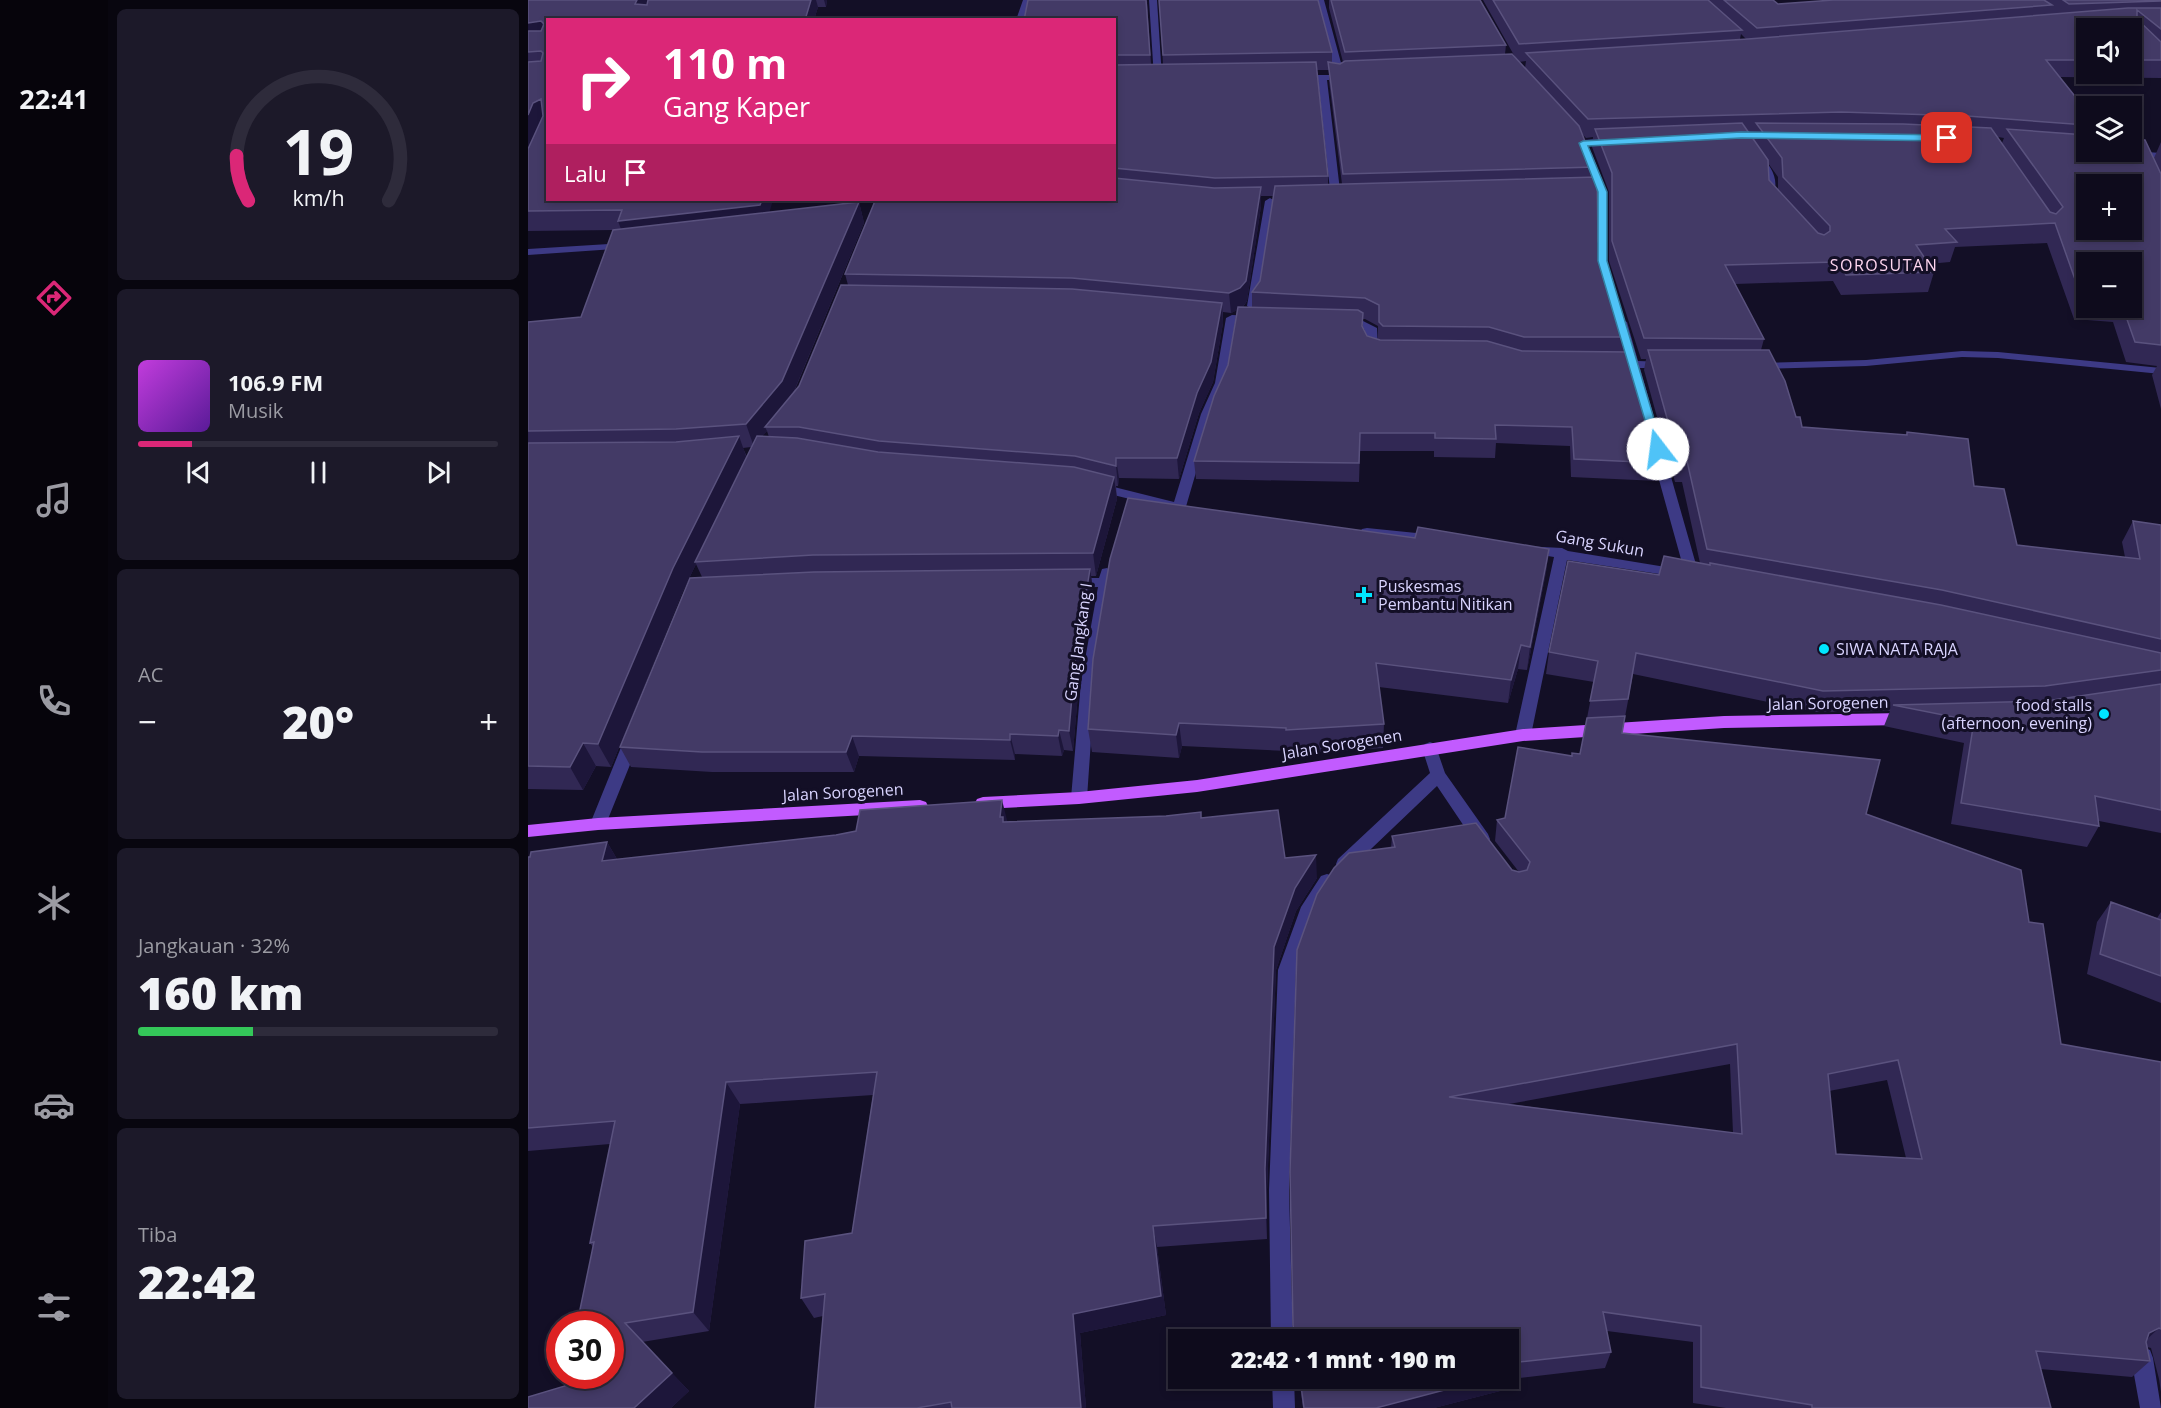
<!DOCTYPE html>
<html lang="id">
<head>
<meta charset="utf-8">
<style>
	body { margin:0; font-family:"Open Sans",sans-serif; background:#1c1929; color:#f1f3f6; height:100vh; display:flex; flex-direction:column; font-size:22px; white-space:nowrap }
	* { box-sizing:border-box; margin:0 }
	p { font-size:20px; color:#9b9ba3 }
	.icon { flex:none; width:33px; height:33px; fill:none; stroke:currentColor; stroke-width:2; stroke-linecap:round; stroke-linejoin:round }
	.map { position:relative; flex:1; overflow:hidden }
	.drawer { display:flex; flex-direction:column; gap:9px; padding:9px; background:#08060f; width:420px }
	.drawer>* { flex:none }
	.hud { position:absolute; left:18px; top:18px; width:570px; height:183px; border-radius:0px; box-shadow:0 3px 9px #0003,0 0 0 2px #2e2b3b; background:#db2777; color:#fff; overflow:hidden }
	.buttons { position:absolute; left:1548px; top:18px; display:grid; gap:12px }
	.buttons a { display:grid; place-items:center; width:66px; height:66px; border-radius:0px; background:#0e0b1c; box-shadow:0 3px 9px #0003,0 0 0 2px #2e2b3b; font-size:30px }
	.speed { position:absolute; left:18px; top:1311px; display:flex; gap:12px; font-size:30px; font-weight:700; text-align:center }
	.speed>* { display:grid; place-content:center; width:78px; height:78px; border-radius:50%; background:#0e0b1c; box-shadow:0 3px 9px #0003,0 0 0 2px #2e2b3b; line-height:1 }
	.speed .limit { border:9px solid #d22; background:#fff; color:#111 }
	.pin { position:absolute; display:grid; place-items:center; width:51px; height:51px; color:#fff; margin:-26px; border-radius:12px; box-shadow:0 3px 9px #0006 }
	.me { position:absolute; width:66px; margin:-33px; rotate:345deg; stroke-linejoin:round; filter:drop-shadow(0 0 4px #0008) }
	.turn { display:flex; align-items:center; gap:21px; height:126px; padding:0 18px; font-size:27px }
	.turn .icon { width:78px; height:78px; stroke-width:2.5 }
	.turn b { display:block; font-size:42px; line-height:51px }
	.then { display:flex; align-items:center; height:57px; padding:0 18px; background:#0003; gap:12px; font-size:22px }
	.big { font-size:45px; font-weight:800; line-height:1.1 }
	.drawer .tile { flex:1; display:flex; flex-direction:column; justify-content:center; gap:9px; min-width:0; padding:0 21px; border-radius:9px; background:#1c1929 }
	.drawer .dial { align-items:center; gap:0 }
	.dial svg { height:156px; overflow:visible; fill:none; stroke:#2e2b3b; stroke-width:7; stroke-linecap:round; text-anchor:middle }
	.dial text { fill:#f1f3f6; stroke:none }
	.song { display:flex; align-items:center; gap:18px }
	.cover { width:72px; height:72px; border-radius:9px; background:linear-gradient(135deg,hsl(290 70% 55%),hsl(270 70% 35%)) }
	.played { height:6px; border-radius:3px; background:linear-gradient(90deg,#db2777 15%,#2e2b3b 15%) }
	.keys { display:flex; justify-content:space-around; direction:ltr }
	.heat { display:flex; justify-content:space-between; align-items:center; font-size:33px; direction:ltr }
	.charge { height:9px; border-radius:4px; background:linear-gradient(90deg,#34c759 32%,#2e2b3b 0) }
	.trip { position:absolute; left:640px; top:1329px; width:351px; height:60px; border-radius:0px; background:#0e0b1c; box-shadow:0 3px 9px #0003,0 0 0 2px #2e2b3b; font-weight:800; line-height:60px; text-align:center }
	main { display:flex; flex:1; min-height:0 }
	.tabs { display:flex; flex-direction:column; width:108px; justify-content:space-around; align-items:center; background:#06040b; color:#9b9ba3 }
	.tabs .icon { width:42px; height:42px }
	.tabs .active { color:#db2777 }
	.tabs b { font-size:27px; color:#f1f3f6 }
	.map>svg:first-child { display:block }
</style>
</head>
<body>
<main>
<nav class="tabs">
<b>22:41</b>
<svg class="icon active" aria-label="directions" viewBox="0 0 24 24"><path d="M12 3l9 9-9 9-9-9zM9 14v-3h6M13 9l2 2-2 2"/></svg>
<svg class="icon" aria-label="music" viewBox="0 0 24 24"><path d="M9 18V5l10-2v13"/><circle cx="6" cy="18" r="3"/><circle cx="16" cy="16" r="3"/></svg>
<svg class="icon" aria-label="phone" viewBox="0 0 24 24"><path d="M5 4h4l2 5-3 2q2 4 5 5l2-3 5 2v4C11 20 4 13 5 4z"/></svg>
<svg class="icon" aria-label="climate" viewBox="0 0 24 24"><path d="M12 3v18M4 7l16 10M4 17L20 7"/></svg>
<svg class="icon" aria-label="car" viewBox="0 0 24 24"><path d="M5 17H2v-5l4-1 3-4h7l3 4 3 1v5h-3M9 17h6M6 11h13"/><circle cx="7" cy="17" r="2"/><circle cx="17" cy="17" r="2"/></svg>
<svg class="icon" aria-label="filters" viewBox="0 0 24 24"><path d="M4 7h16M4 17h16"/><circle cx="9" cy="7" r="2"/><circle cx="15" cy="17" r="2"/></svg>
</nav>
<section class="drawer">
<div class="tile dial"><svg viewBox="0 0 100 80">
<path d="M14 69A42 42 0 1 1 86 69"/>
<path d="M14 69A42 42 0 0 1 8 46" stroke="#db2777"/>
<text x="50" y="56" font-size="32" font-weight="700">19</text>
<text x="50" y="72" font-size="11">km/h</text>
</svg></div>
<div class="tile">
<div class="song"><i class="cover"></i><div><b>106.9 FM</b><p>Musik</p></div></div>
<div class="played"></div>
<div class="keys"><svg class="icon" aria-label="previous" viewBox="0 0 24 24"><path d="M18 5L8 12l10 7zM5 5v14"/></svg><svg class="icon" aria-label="pause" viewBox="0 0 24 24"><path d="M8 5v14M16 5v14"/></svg><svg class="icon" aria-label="next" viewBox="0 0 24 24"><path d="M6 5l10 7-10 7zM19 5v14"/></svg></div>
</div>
<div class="tile"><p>AC</p>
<div class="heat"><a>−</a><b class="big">20°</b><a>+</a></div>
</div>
<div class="tile"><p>Jangkauan · 32%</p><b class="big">160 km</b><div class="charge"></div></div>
<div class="tile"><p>Tiba</p><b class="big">22:42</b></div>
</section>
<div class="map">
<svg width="1633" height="1408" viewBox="0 0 1633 1408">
	<rect width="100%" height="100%" fill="#130f26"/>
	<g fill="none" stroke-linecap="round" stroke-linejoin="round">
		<path fill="#3d3a85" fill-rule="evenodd" d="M495,0h8l-7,20h-8z
			M621,0h8l5,78 -4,3 -4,-3z
			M788,0h8l20,74 7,3 -4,3h-20l14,119 -5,3 -5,-3 -13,-119 -19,1 -4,-3 4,-3h36z
			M1085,138l5,3 -2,2 -33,3 -5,-3 5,-3z
			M1059,151l5,3 15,38v69l4,13 -5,3 -5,-3 -4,-13v-69l-15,-38z
			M1604,151l29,2v6l-49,-4 -5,-3z
			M1226,154h6c10,12 19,23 14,39l5,8 -1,2h-8l-6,-10 2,-10 -2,-10 -12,-17z
			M742,198l5,3 -18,105 -5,3 -5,-3 18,-105z
			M97,243l4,1v4l-101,7v-6z
			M704,315l22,1 6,3 -6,3h-17l-10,61 -14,31 -28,96 -6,1 -86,-21 -1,-3 6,-4 76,19 27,-88 14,-31 11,-65z
			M1093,319l6,3 11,39 27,1 6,3 -6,3h-25l59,207 -7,4 -7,-5 -6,3 -112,-17 -36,175 -3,4h-10l-3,-4 39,-178 -31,-5 -2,-3 2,-3 39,2 6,3 116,19 -56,-202 -14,-1 -6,-3 6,-3h12l-11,-39z
			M833,320l16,8 1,20 5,2v4l-14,-1 -5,-9 1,-14c-8,-5 -20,-1 -27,-7l6,-3z
			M1434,351l36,1 163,16v6l-163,-16 -36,-1 -96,9 -108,3 -6,-3 6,-3 108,-3z
			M839,528l69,7 7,4 -7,4 -74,-8 -2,-3 2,-3z
			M579,568l7,4 -19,110 -8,116 -2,4h-12l-2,-4 10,-116 17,-95 -25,1 -7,-5 7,-5h26l3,-9z
			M104,734l5,2 3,4 -34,84 -2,4h-12l-2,-4 34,-84 3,-4z
			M902,742l5,2 10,29 43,61 2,5 -2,5 -6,1 -6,-1 -39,-58 -87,83 -6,2 -6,-2 -2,-5 2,-5 92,-86 -8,-25 3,-4z
			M799,874l6,2 2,5 -20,33 -19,56 -7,220 4,150h-22l-2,-150 9,-220 23,-63 20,-31z
			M1614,1347l8,3 3,8 8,50h-21l-9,-50 3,-8z
			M744,1378h22l1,30h-22z"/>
		<path fill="#c25bff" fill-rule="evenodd" d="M1377,713l8,6 -8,6 -181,3 -201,13 -326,51 -118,12 -96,5 -6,-2 -2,-4 2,-4 6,-2 96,-5 118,-12 326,-51 201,-13z
			M392,800l6,2 2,4 -2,4 -6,2 -322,18 -70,7v-12l70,-7z"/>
	</g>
	<path fill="#312854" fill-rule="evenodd" d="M0,0h299l-1,7h-8l-4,13h-266l222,192 89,-10 5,21 -70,169 5,-6 49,-101 -3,-11 269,-74v-180l33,-20 4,64h12l-4,-64 173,52v11l8,1 3,-2 -14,-54v-8h151l26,45 -1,9 10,3 -32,-57h290l5,4 55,-4h328v78l-101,-1 26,33v42l68,6 7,-16v267l-9,-34 5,-9 -31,-4 -13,-40 -39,-3 -27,-76 -92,4 -5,15 -22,2 6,8 -6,20 -87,3 -8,-14 -98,3 29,55 -3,11 35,67 6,10 104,8 1,-3 67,54 43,59 108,12 -3,-15 11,-21 28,4v308l-62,-12v5l-12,21 -136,-23 13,-81 -80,-17 6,-15 -74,1 -183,-38 -11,59 244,81 163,108 32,122 100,18v330l-2,-13 -8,-31 -4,-1 3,14 -18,16 -92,-8 11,39h-325l-33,-5v-61l-86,-11 4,21 -6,16 -103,12 -2,11 -66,17h-131l-4,-30h210v-38h-215l-1,-15 98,-477 1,-12 127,36 -24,-31 2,-21 8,-2 67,-62 8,-2 14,-72 -48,-8 3,-22 110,-77 41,-12 -18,-81h-7l-31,-112 2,-11h-5l-32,-98v-69l-17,-45 1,-10 -7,1 -4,-4 13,33 -1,10 4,64 29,96 -2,15 36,111 -3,18 -87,-4 -1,-31 -74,-3 -1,15 -61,-1v-6h-74l-1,31 -163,-3 -2,-18 34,-96 9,-55 -6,3 -8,-1v11l-10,59 -14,31 -20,66 -60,-1 -1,8h-2l1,13 -21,77h-5l2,13 -14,93 -6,69 -9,-1 -2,6 -47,-2v6l-156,-4 -5,16h-142l-81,-5 -11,-20 82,-170 -6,-13 -13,27 -72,176 -15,-1 -13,24 -55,-1v-467l53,-5 34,-87 -87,1zM1558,28h46v46h-46zM1213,34l5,5h-6zM998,61l-1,7 -6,-6zM789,70h12v11l13,103 -14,1v-9zM1221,133h5l-1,6zM1470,137l6,1 -2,5zM1240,163l10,14v13l-9,-10zM733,196h13l-14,85 -8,11v15h-9l4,-6 14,-95zM1558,262l46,46h-46zM835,319h2l13,7v14l-11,-4 -4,-9zM239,431l2,6h-7l1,-2zM223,447l-4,10 -4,-9zM1202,1064l3,69 -224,-29zM1359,1080l19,78 -70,-4 -7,-63z
		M887,538l134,11 -3,23 -19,98 -9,-1 -10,34 -129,-16 5,37 -1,24 -96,6v-3l-105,-5 -3,12 -87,-6 -4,-23z
		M673,818l84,40 32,20 -21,33 -20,59 -9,220v49l-110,8 9,68 -86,18 6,75h-271l8,-92 -9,2 -13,-20 51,-65 21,-138 -133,9 -31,227 -67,11 47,49 -18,17h-143l37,-22 28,-139 -3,-4 20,-99 -82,7v-294l79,-15 10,17 391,-37z
		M1583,902l46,16 4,-6v91l-74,-29 10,-52z"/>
	<path fill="#1d163a" d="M109,0h11l-6,20 -7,-16z
		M283,0h5l2,7 -4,13h-9z
		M296,0h3l-1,7z
		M13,21l7,18 -20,2v-18z
		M13,99l7,16 -20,37v-37l5,-12z
		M733,187v19l-14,95 -5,7 -11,5 -2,-20z
		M234,200h11l-7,24 -141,16 -7,-19z
		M331,202l5,21 -75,180 -24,24 2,4 -13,16 -8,-23z
		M694,303l1,20 -10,59 -14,31 -20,66 -2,-21 20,-65z
		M211,436l8,23 -52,103 1,2 -13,27 -72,176 -13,-23 75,-176z
		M588,458l3,20 -1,8 -2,-20z
		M586,477l3,22 -21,77 -3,-23z
		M1021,549l-3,23 -19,98 3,-23z
		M562,569l3,20 -14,93 -6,69 -4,-20 6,-69z
		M993,645l-3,24 -10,34 3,-23z
		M651,723l3,23 -3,12 -3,-23z
		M531,730l5,20 -2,6 -4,-20z
		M482,734l5,20v6l-5,-20z
		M324,736l7,20 -5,16 -8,-20z
		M55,743l13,23 -13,24 -13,-23z
		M474,800l6,24 -1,9 -7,-16z
		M79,842l14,24 -19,-5z
		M788,855l1,23 -21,33 -20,59 -9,220v49l-1,-21 -1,-49 9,-222 21,-59z
		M198,1082l14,22 -31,227 -16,-19z
		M625,1226l4,21 9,68 -86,18 6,75h-5l-8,-94z
		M1631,1328l-18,17 8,-12z
		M144,1373l17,18 -18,17h-37z
		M962,1378h13l-3,13 -66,17h-58z"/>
	<path fill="#433a66" stroke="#5a527e" stroke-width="1.5" fill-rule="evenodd" d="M0,0h109l-2,4 12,1 1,-5h163l-6,20h-257v180h214l-2,5 -142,16 4,-11 -94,1v-62l15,-33 -2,-17 -8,4 -5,12v-53l13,-1 2,-8 -2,-2 -13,1v-21h13l3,-7 -3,-3 -13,2z
		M500,0h118l4,55h-36v-35h-90z
		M631,0h159l14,52 -169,3z
		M803,0h149l26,45 -161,7z
		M965,0h215l34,30 -223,14z
		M1196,0h49l5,4 55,-4h211l8,5 -295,23z
		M1535,0h98v1l-92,3z
		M1600,8h33v21l-24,-19v9l24,23v18h-29v-32h-46v32h-40l40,50v15l-119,-9 -126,-4 -253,7 -62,-66 222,-14z
		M984,54l67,72 16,41 -252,7 -15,-112 12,2 5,-3z
		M788,62l12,114 -113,2 -101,-10v-103z
		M1214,123l26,37 1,20 49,53 6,2 6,-4v-5l-47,-49 -1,-19 -26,-35 147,1 88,4 59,84 6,2 7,-7 -56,-78 79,6v17h46v-13l13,1 16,34v171l-26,-3 -12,-34h9v-46h-46v37h-4l-27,-76 -110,6 12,13 -41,3 18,27 -88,3 -8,-13 -113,3 39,74 -120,-1 -32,-97v-68l-17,-44zM1558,184h46v46h-46z
		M1069,177l1,64 29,96h-103l-35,-10 -106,-1 -4,-4v-17l-14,-7 -113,-6 8,-11 15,-95z
		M586,178l100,10 47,-1 -15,94 -6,7 -11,5 -157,-15 -227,-4 30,-73h5v-1h234z
		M331,202l-77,179 -36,43 -70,5 -148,2v-109l53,-5 32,-87z
		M313,285l231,4 150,14 -11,59 -14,31 -20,65h-61v8l-41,-10 -196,-15 -80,-14h-34l34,-41z
		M710,307l120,3 5,3 -1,13 5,10 13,4 107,1 35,10 108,1 31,111 -87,-4 -2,-32 -77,-2 1,14 -61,-1v-5h-75l-1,30 -165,-2 20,-65 14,-31z
		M1120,350h121l16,31 11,36h4l2,10 105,8v-3l61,7 6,47 30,3 13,56 123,14 -7,-38 28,4v114l-219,-49 -235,-41 -20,-88h-8z
		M211,436l-66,132 -75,176 -15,-1 -13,24 -42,-1v-323l148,-1z
		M229,436l40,2 81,14 196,15 40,10 -21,76 -280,2 -118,7z
		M600,498l287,40 3,-11 131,22 -19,98 -9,-2 -10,35 -135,-17 8,61 -98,6v-2l-107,-5 -3,12 -88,-6 5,-70 17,-100z
		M1136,556l46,9v-2l231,42 220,48v17l-116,16 -222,5 -187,-38 -8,46 -38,2 8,-40 -49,-9 19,-91 91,14z
		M562,569l-15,93 -6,69 -10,-1 -1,6 -48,-2v6l-158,-4 -6,16h-144l-82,-5 70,-169 124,-6z
		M1633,684v126l-66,-14 4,30 -138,-23 13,-82 -81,-16 153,-4z
		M1097,716l-3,17 258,27 -14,54 155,56 8,52 14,2 18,120 100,18v267l-2,-1 -10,5 -3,9 4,19 -114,-10 15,57h-239v-3l-111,-18v-61l-98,-14 8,40 -102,11v-23h-214l-2,-15 -3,-153 7,-222 20,-56 17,-26 15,-15 46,-6 -3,-11 84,-13 36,47 7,2 8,-2 3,-8 -33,-42 8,-2 13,-71 54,9v-3l8,1 7,-36zM1209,1044l5,90 -293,-37zM1370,1060l24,99 -86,-5 -8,-80z
		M474,800l-2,17h3v5l163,-6 35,-4v6l77,-8 7,48 31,-3 -21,33 -21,59 -9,222 1,49 -113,8 8,70 -88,18 8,94h-129l-1,-6 -34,6h-102l10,-114 -24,4 4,-57 47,-8 25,-161 -151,10 -33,230 -68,11 47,50 -38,35h-106v-11l37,-11 2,-10h43v-52h-33l17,-82 -4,1 25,-122 -87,7v-271h2l1,-5 76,-10 -5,19 234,-26 20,-4 4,-21z
		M1583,902l50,18v56l-61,-22z
		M772,1378h190l-114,30h-72z"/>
	<path fill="#4fc3f7" stroke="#337fa1" stroke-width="1.5" d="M1213,132l206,3 4,3 -4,3 -206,-3 -153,8 19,46v69l56,188 -9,2 -56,-190v-69l-19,-49 4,-2z"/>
	<g fill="#00e5ff" stroke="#130f26" stroke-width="2">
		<path d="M833 586h6v6h6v6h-6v6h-6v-6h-6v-6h6z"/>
		<circle cx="1296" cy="649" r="6"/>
		<circle cx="1576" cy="714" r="6"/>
	</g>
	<g text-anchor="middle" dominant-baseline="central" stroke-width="6" stroke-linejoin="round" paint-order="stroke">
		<g font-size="16" letter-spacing="1.5" fill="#ffd6f0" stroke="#130f26">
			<text x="1356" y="265">SOROSUTAN</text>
		</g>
		<g font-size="16" fill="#d9d4ff" stroke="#130f26">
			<text transform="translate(1072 543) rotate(10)">Gang Sukun</text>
			<text transform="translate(550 642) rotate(-82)">Gang Jangkang I</text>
			<text transform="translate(1300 703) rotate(-1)">Jalan Sorogenen</text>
			<text transform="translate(814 744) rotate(-9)">Jalan Sorogenen</text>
			<text transform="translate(315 792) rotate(-3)">Jalan Sorogenen</text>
		</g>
		<g font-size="16" fill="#d9d4ff" stroke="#130f26" text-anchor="start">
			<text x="850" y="586">Puskesmas<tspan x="850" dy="18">Pembantu Nitikan</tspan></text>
			<text x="1308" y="649">SIWA NATA RAJA</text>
			<text x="1564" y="705" text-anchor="end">food stalls<tspan x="1564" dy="18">(afternoon, evening)</tspan></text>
		</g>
	</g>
</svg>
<div class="buttons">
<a><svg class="icon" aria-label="sound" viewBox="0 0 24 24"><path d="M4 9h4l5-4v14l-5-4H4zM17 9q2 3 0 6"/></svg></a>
<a><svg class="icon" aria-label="layers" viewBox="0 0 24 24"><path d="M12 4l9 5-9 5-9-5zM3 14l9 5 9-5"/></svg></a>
<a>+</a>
<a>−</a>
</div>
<div class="speed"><div class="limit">30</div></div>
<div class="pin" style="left:1419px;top:138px;background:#d93025"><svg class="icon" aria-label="arrive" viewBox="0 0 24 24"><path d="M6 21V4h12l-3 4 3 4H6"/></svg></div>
<svg class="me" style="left:1130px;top:449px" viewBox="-20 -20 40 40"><circle r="19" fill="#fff"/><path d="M0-13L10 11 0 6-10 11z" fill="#4fc3f7"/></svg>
<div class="trip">22:42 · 1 mnt · 190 m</div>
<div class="hud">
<div class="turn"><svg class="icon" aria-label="right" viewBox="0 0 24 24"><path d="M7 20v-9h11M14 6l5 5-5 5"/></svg><div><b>110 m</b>Gang Kaper</div></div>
<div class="then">Lalu<svg class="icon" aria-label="arrive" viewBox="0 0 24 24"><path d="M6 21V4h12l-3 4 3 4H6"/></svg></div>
</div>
</div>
</main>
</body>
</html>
